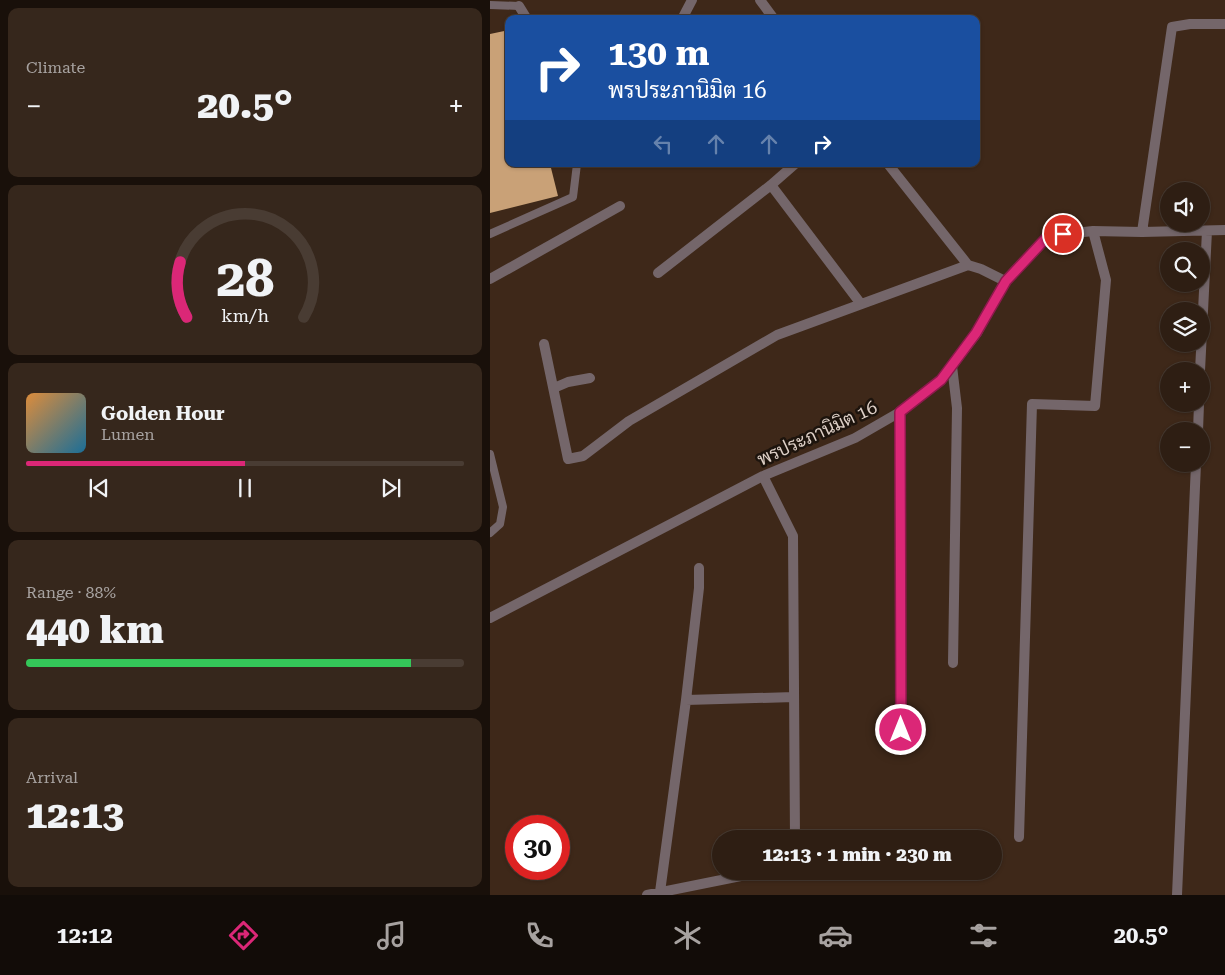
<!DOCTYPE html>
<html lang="en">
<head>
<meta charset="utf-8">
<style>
	body { margin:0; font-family:"Roboto Serif",Sarabun,serif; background:#36271c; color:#f1f3f6; height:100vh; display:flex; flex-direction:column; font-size:19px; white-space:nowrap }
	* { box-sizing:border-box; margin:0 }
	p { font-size:16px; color:#a7a2a0 }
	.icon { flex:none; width:28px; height:28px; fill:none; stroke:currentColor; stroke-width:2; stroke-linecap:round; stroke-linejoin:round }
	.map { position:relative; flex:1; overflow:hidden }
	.sheet { display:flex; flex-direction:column; gap:8px; padding:8px; background:#19100a; width:490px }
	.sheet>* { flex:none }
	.banner { position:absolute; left:15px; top:15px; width:475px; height:152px; border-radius:10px; box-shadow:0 1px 4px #0004,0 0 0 1px #493c33; background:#1a4fa0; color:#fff; overflow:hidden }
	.controls { position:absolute; left:670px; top:182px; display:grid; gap:10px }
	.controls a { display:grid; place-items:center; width:50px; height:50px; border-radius:50%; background:#2e1e13; box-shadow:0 1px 4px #0004,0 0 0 1px #493c33; font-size:25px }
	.speed { position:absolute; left:15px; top:815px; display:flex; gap:10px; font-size:25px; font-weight:700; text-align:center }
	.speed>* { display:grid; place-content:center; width:65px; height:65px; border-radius:50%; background:#2e1e13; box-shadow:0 1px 4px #0004,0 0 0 1px #493c33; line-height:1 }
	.speed .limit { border:8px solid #d22; background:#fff; color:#111 }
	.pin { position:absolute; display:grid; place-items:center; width:42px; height:42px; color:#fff; margin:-21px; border:2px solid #fff; border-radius:50%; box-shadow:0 1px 5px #0007 }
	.me { position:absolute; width:55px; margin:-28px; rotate:0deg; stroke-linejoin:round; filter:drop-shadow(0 0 4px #0008) }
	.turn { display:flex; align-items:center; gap:18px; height:105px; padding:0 20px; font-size:22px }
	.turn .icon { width:65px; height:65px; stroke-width:2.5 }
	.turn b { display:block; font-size:35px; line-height:42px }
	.lanes { display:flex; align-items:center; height:48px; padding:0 20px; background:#0003; justify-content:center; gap:25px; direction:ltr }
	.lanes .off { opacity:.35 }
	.big { font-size:38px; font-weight:800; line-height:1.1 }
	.sheet .widget { flex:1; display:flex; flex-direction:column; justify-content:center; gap:8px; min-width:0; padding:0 18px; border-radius:10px; background:#36271c }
	.sheet .dial { align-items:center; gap:0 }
	.dial svg { height:130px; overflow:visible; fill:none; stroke:#493c33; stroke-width:7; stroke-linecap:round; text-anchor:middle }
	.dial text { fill:#f1f3f6; stroke:none }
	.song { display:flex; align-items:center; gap:15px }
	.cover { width:60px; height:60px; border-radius:8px; background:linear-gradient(135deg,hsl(30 70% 55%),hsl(200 70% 35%)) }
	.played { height:5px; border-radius:2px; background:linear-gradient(90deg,#db2777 50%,#493c33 50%) }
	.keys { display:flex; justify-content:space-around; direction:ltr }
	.heat { display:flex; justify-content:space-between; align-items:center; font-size:28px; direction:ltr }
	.charge { height:8px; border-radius:4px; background:linear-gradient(90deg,#34c759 88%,#493c33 0) }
	.trip { position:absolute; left:222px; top:830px; width:290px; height:50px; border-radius:25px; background:#2e1e13; box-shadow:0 1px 4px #0004,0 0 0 1px #493c33; font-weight:800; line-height:50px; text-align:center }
	.dock { display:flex; height:80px; justify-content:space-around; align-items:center; background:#120c08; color:#a7a2a0 }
	.dock .icon { width:35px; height:35px }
	.dock .current { color:#db2777 }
	.dock b { font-size:22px; color:#f1f3f6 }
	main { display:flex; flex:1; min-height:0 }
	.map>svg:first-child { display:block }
</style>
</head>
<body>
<main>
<section class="sheet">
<div class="widget"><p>Climate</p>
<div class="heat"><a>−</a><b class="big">20.5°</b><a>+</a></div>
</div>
<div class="widget dial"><svg viewBox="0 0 100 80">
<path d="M14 69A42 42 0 1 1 86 69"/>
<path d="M14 69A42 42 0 0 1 10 35" stroke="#db2777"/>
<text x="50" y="56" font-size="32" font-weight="700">28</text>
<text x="50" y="72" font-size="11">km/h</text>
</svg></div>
<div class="widget">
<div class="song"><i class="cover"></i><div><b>Golden Hour</b><p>Lumen</p></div></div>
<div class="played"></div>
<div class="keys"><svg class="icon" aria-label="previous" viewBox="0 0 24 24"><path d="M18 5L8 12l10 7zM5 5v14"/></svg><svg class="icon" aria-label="pause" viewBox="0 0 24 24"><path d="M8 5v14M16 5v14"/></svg><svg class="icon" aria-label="next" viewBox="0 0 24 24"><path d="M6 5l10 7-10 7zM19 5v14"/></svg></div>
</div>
<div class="widget"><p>Range · 88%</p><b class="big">440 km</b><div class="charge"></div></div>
<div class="widget"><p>Arrival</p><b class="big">12:13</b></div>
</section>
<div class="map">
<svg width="735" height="895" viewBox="0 0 735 895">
	<rect width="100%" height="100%" fill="#3e2819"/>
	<path fill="#c9a177" d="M19,30v134h41l8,32 -68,17v-179z"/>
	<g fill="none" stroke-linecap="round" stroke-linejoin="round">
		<path stroke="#74666a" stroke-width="8" d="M0,5l29,1
			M0,234l83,-37 4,-33
			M0,454l13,53 -3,17 -10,9"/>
		<path stroke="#74666a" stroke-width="10" d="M270,0l14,19
			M29,6l8,13
			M192,19l10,-19
			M398,164l80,101 13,4 24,12
			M281,185l90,119
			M652,232l30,-205 18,-3h35
			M168,273l113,-88 24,-21
			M0,279l130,-73
			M54,344l24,115 15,-3 46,-35 148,-86 191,-70
			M462,366l5,42 -4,255
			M710,371l7,-140
			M64,388l14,-6 22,-4
			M410,412l1,318
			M708,431l1,-27
			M273,476l30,60 2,303
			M0,618l273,-142 92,-38 45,-26 41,-32 36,-47 28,-52 43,-45 45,-5 49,1 83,-2
			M196,700l108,-3
			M529,837l13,-433 63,2 11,-126 -13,-49
			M170,892l26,-192 13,-112v-20
			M157,895l119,-24
			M687,895l19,-431"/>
	</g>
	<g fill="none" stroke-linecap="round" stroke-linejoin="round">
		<defs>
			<path id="route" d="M411,730l-1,-318 41,-32 35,-47 30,-52 42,-45 15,-2"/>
		</defs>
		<use href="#route" stroke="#8e194d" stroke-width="12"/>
		<use href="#route" stroke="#db2777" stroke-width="9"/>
	</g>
	<g text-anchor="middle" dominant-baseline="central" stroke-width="5" stroke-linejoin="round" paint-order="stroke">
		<g font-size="18" fill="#ddcfc6" stroke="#1d140d">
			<text transform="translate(327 433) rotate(-25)">พรประภานิมิต 16</text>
		</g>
	</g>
</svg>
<div class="controls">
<a><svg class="icon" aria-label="sound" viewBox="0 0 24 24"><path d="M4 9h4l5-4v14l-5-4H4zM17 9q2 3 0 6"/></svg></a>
<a><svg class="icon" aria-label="search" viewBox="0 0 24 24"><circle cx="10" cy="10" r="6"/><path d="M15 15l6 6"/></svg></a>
<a><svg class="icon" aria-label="layers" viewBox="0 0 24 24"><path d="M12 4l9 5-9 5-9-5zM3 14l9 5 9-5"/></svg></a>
<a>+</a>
<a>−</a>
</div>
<div class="speed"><div class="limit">30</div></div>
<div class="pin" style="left:573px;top:234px;background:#d93025"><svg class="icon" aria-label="arrive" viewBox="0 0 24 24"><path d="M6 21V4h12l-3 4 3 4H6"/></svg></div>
<svg class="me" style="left:411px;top:730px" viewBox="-20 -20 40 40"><circle r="17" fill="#db2777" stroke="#fff" stroke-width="3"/><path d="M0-11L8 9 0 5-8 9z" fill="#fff"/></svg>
<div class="trip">12:13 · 1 min · 230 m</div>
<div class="banner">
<div class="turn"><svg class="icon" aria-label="right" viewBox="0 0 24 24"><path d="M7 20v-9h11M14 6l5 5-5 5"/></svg><div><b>130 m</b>พรประภานิมิต 16</div></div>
<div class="lanes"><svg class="icon off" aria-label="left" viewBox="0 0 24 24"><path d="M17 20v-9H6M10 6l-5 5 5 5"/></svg><svg class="icon off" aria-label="ahead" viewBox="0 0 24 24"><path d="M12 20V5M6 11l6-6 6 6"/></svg><svg class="icon off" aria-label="ahead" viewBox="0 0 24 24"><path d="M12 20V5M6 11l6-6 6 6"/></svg><svg class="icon" aria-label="right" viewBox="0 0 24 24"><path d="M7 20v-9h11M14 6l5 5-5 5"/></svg></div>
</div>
</div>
</main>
<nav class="dock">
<b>12:12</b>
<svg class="icon current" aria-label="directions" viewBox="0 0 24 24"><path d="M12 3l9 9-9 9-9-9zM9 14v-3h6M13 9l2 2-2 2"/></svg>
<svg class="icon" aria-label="music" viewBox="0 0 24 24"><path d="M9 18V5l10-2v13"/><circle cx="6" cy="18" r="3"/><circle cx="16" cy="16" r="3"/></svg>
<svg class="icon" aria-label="phone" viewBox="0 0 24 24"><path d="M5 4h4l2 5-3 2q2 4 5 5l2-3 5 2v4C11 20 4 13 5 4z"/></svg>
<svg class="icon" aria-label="climate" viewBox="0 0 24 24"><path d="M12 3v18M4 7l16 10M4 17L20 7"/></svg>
<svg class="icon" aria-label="car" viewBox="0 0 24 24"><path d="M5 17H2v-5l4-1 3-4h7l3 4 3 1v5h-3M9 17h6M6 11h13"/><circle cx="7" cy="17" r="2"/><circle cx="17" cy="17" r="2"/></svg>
<svg class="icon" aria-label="filters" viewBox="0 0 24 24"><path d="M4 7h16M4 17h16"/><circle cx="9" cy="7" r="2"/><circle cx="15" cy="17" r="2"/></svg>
<b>20.5°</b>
</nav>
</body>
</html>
